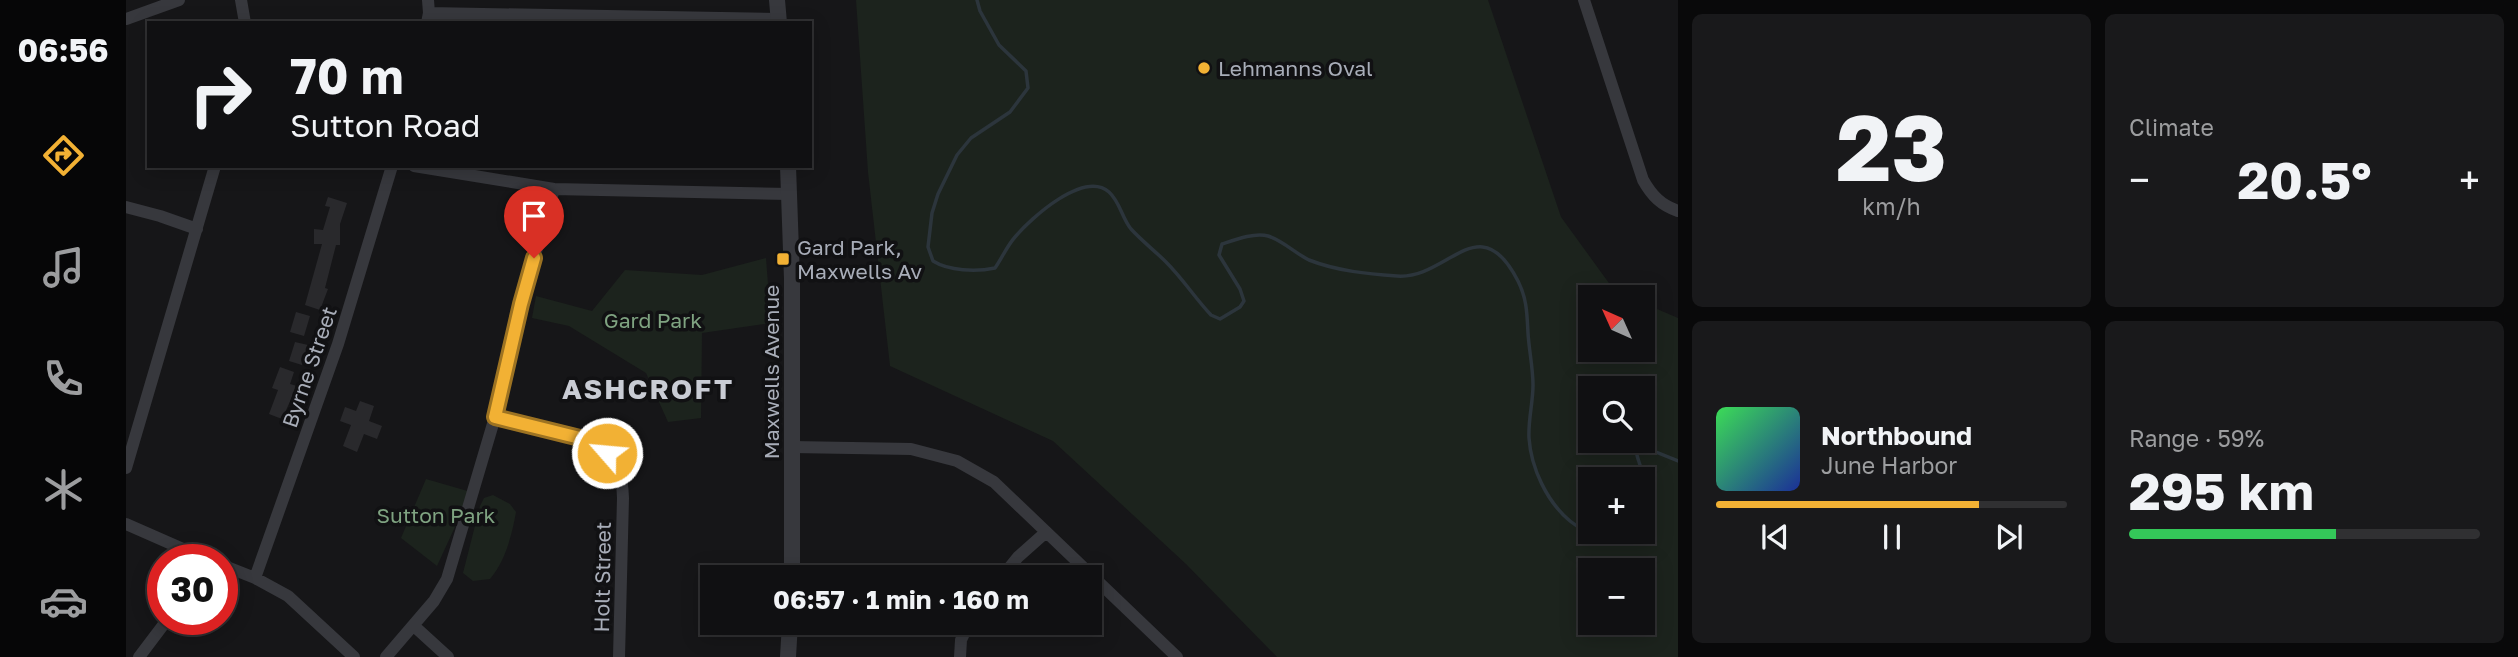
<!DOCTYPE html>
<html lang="en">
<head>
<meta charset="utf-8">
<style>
	body { margin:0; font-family:"Golos Text",sans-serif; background:#19191b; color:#f1f3f6; height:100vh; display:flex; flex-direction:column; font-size:26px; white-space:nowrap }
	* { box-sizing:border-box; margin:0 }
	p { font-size:23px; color:#9c9d9f }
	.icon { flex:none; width:38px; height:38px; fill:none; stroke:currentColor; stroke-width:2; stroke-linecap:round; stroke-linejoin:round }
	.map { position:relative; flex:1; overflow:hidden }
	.sheet { display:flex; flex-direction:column; gap:14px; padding:14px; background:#09090a; width:840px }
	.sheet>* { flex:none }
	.banner { position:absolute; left:21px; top:21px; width:665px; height:147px; border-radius:0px; box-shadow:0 4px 18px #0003,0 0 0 2px #303032; background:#101012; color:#f1f3f6; overflow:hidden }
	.needle { width:46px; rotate:315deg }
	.fabs { position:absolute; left:1452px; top:285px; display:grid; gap:14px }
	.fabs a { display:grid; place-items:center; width:77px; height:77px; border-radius:0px; background:#101012; box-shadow:0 4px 18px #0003,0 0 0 2px #303032; font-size:35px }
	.speed { position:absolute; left:21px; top:544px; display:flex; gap:14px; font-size:35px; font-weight:700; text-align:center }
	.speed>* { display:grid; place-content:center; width:91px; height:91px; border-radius:50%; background:#101012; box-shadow:0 4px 18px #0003,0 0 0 2px #303032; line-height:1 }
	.speed .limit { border:10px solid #d22; background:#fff; color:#111 }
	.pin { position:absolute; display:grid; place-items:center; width:60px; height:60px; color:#fff; margin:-72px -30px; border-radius:50% 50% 50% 0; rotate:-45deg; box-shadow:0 0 7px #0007 }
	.pin .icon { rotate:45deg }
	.me { position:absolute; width:77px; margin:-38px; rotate:297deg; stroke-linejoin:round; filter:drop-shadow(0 0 5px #0008) }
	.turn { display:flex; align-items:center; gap:24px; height:147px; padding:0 28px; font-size:32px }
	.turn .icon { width:91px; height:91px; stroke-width:2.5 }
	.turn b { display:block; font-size:49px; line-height:60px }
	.big { font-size:52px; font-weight:700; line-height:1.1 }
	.sheet .widget { flex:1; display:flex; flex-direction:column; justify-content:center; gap:10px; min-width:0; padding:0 24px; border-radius:10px; background:#19191b }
	.sheet .dial { align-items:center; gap:0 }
	.dial b { font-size:91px; line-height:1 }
	.song { display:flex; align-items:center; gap:21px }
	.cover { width:84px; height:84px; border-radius:10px; background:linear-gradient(135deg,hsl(130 70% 55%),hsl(230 70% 35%)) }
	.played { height:7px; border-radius:4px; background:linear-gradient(90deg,#f2b134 75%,#303032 75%) }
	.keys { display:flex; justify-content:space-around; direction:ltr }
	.heat { display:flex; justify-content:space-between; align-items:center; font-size:38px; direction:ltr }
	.charge { height:10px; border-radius:5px; background:linear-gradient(90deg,#34c759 59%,#303032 0) }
	.sheet .tiles { flex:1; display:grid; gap:14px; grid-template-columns:repeat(2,1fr) }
	.trip { position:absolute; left:574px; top:565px; width:402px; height:70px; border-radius:0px; background:#101012; box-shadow:0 4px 18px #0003,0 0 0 2px #303032; font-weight:700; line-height:70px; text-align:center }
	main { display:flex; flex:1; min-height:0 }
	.tabs { display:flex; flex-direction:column; width:126px; justify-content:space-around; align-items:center; background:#060607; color:#9c9d9f }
	.tabs .icon { width:49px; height:49px }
	.tabs .active { color:#f2b134 }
	.tabs b { font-size:32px; color:#f1f3f6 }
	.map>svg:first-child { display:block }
</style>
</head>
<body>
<main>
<nav class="tabs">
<b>06:56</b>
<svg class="icon active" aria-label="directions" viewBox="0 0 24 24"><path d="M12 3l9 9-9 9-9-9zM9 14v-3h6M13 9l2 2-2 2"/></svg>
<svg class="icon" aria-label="music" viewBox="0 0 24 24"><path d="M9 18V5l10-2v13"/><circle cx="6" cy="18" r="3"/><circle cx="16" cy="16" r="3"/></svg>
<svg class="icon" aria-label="phone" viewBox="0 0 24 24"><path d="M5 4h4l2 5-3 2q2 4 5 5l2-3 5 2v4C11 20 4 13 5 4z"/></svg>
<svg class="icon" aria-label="climate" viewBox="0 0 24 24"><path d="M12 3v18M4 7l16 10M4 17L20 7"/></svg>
<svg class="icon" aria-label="car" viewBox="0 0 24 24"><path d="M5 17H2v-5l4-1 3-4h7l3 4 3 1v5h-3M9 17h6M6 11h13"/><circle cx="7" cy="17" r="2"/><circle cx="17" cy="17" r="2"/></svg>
</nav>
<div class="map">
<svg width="1552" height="657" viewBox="0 0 1552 657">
	<rect width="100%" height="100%" fill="#161618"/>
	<path fill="#1c231d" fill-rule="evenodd" d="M730,0h632l73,217 53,73 16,7 -39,1v52h52v-47l35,15v339h-401l-91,-93 -133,-123 -163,-75 -22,-194zM1517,388v53h-52v-53zM1465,480h52v52h-52zM1517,570v53h-52v-53z
		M640,258l5,65 -69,10 -1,85 -33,4 -22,-49 -77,-47 -37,-8 4,-22 56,15 33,-41 77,5z
		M300,479l45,13 -34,74 -36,-28z
		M367,495l17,9 6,8c-4,23 -11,50 -26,67l-17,2 -10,-8 17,-67 4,-8z"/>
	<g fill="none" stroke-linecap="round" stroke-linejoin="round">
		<path stroke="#2c353c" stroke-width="3.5" d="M851,0l3,11 19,34 27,26 2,17 -18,24 -39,26 -14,17 -19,39 -6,19 -4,34 5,14c16,10 43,11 62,7 7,-10 12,-22 20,-31 16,-19 69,-67 94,-45 11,10 13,26 22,37 11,12 24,22 35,33 17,17 29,36 45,53l9,4 20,-12 4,-6 -4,-12 -21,-34 3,-11c12,-4 33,-12 46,-8 15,5 27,17 41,24 28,11 59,14 88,16 51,4 82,-71 121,5 9,18 9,33 10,52 1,17 5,35 5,52 0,18 -5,35 -4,53 2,30 18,64 41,83 11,9 24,16 38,11
			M1517,480c0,-14 -9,-24 -7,-36l42,17"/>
	</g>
	<path fill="#29292c" d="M202,197l19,6 -7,21v21h-4l-11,43 3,1 -8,21 -15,-5 17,-61h-8v-15l9,1 7,-23 -5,-1z
		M170,312l14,4 -6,20 -14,-4z
		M169,342l13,3 1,5 -7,15 -13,-4z
		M154,367l14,5 -4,12 7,2 -15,33 -13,-5 9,-24 -6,-2z
		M234,401l14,5 -5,15 13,5 -5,13 -13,-5 -7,18 -14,-6 8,-21 -11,-4 5,-14 11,4z"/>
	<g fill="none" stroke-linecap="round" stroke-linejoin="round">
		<path stroke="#37383d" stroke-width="12" d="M115,0l4,23
			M1458,0l59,180c9,16 18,25 35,31
			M303,13l350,6
			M0,19l53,-19
			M301,23l2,-10 -1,-13
			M288,166l140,23 235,5
			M0,207l34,9 37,13
			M369,417c20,5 40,10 60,15 40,10 67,18 68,66l-4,159
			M666,447l119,2 46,12 37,21 183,175
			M0,468l89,-302
			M0,524l82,36
			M96,565l33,13 33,18 66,61
			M129,578l83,-234 54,-178
			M875,578l17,-21 27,-24
			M288,626l34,31
			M13,657l28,-37
			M260,657l48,-56 13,-22 48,-162 26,-113 33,-115
			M834,657l1,-17 8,-17"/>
		<path stroke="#37383d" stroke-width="16" d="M651,0l2,23
			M662,166l4,113v299
			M662,657l2,-34"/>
	</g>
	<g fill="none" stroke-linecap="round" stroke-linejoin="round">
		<defs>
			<path id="route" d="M408,258l-13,46 -26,113 93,23 19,13"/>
		</defs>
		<use href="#route" stroke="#9d7322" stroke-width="18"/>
		<use href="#route" stroke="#f2b134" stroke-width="12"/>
	</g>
	<g fill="#f2b134" stroke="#111113" stroke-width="2.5">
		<circle cx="1078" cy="68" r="7"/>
		<rect x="650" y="252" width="14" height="14" rx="3.5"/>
	</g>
	<g text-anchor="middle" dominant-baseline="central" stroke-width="7" stroke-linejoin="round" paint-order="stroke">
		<g font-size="21" fill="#a8adb8" stroke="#111113" text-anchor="start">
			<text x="1092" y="68">Lehmanns Oval</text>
			<text x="671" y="247">Gard Park,<tspan x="671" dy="24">Maxwells Av</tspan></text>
		</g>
		<g font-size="21" fill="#7fa381" stroke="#111113">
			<text x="527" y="320">Gard Park</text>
			<text x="310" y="515">Sutton Park</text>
		</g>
		<g font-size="21" fill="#a8adb8" stroke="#111113">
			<text transform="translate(183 367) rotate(-71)">Byrne Street</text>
			<text transform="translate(645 372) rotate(-90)">Maxwells Avenue</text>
			<text transform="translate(476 577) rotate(-89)">Holt Street</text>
		</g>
		<g font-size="28" font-weight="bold" letter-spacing="2" fill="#c9ccd4" stroke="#111113">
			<text x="522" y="388">ASHCROFT</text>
		</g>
	</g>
</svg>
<div class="fabs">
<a><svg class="needle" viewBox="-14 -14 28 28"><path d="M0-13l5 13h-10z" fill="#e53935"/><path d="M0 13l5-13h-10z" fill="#9c9d9f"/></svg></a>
<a><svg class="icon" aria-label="search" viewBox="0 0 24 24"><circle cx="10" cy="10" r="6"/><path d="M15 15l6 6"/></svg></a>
<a>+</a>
<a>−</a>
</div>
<div class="speed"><div class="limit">30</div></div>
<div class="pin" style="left:408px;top:258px;background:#d93025"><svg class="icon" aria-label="arrive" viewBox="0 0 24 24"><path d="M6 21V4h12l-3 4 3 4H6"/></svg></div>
<svg class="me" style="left:481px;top:453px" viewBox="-20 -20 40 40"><circle r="17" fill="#f2b134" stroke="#fff" stroke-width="3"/><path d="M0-11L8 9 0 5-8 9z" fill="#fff"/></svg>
<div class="trip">06:57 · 1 min · 160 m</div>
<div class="banner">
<div class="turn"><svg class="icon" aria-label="right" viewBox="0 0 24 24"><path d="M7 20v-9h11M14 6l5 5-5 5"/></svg><div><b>70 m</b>Sutton Road</div></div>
</div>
</div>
<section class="sheet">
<div class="tiles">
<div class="widget dial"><b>23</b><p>km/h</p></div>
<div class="widget"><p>Climate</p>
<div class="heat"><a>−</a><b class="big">20.5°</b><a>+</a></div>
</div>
<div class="widget">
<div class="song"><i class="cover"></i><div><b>Northbound</b><p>June Harbor</p></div></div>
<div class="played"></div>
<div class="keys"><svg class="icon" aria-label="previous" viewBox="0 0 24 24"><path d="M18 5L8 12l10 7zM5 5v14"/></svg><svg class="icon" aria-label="pause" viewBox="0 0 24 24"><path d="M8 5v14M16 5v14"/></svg><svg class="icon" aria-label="next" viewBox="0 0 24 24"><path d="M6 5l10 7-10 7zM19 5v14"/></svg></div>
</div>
<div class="widget"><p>Range · 59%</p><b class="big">295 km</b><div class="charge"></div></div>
</div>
</section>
</main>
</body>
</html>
